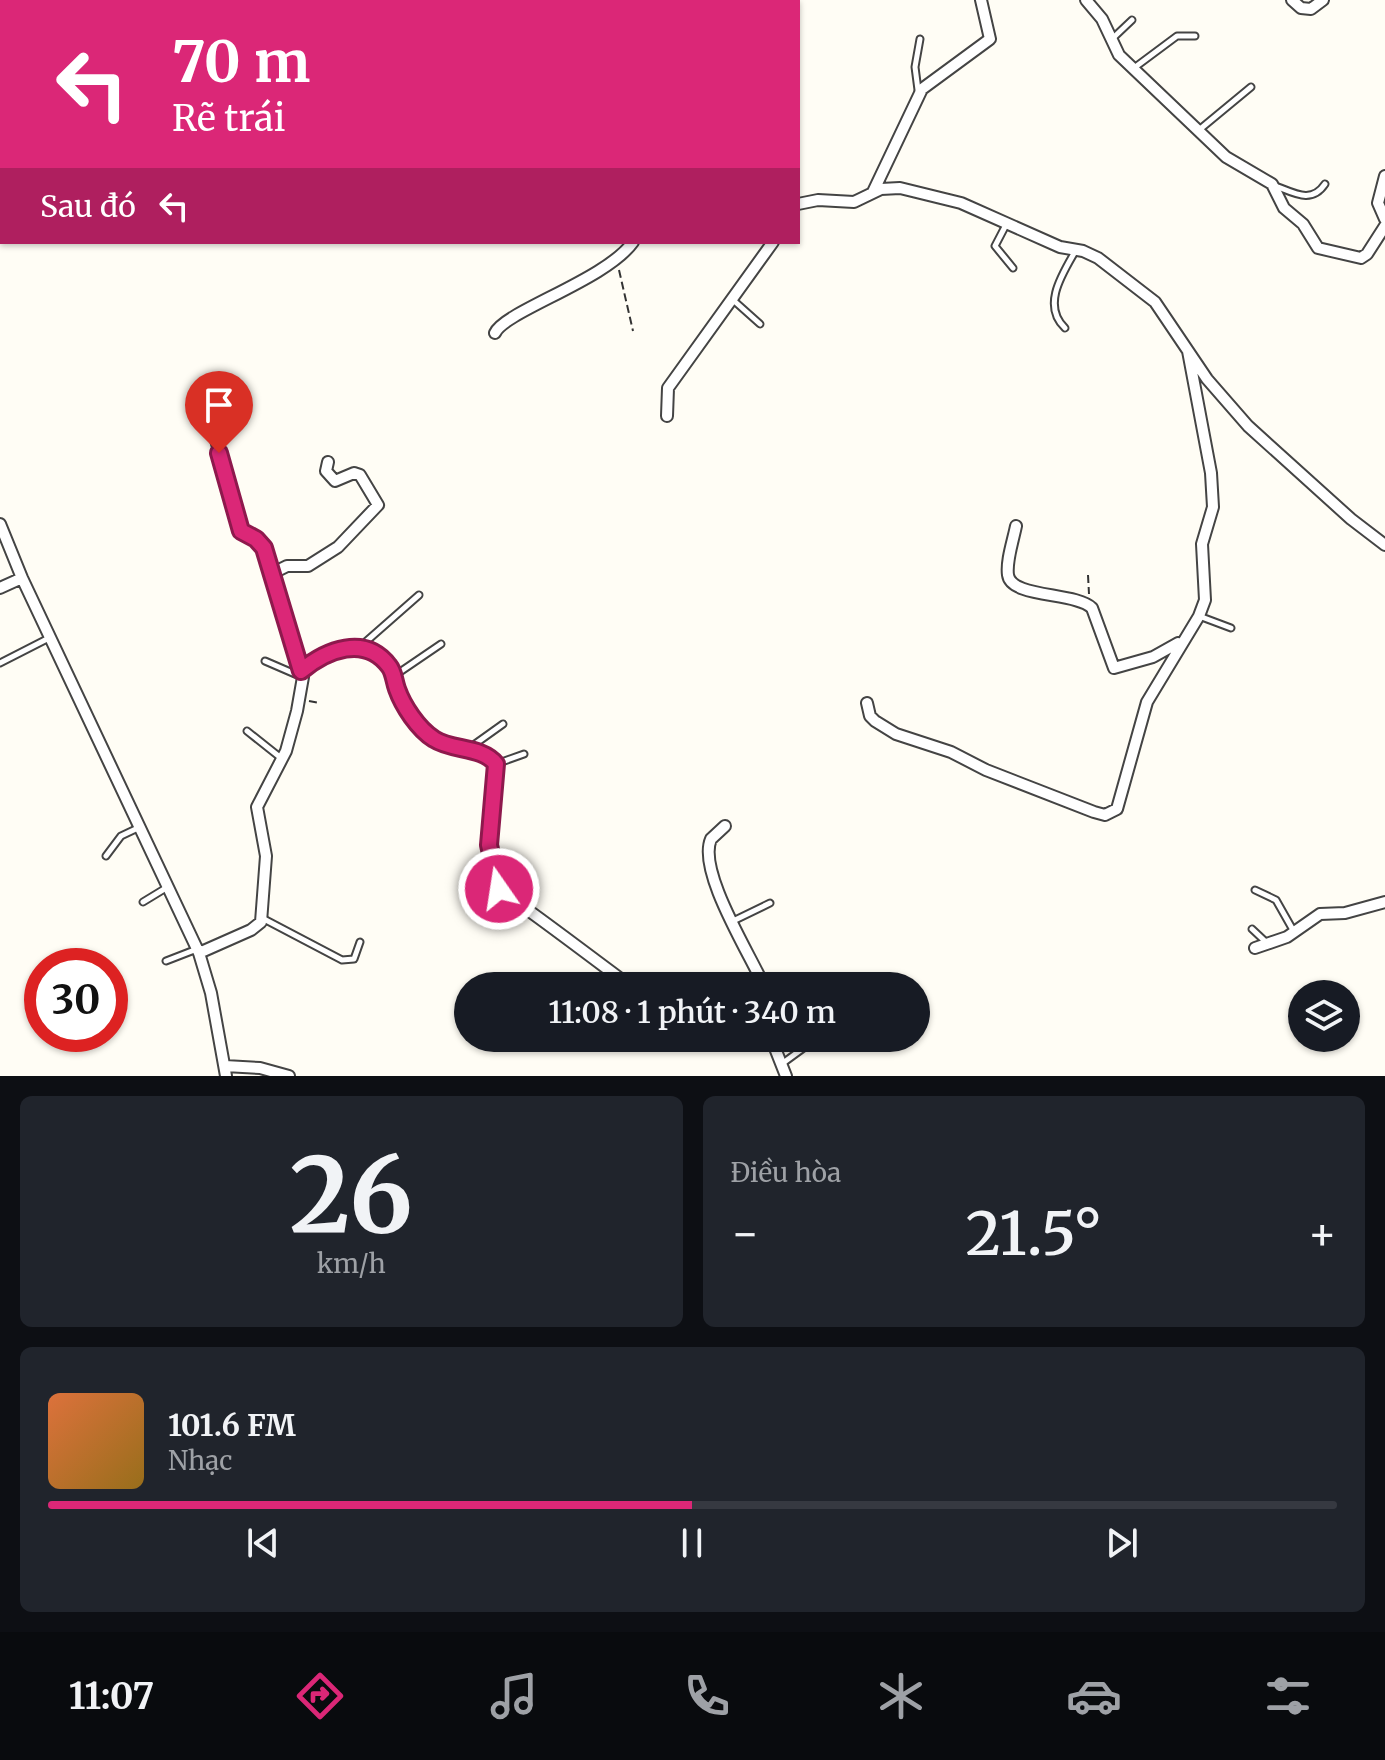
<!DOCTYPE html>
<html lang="vi">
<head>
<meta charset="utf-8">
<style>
	body { margin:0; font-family:Merriweather,serif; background:#20242c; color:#f1f3f6; height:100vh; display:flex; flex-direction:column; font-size:30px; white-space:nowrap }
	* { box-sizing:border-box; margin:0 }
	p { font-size:26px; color:#9ea1a6 }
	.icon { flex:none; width:44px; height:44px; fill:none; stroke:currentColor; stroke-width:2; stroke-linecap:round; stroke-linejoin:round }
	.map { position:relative; height:1076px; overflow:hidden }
	.side { display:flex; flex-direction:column; gap:20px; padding:20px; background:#0d0f14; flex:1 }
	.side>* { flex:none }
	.banner { position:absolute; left:0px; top:0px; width:800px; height:244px; box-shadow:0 2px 6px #0004; background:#db2777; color:#fff; overflow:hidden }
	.tools { position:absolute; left:1288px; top:980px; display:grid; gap:16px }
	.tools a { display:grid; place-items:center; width:72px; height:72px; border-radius:50%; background:#171b24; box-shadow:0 2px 6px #0004; font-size:40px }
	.speed { position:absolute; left:24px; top:948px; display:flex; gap:16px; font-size:40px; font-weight:700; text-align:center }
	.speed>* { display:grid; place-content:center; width:104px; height:104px; border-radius:50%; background:#171b24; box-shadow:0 2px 6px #0004; line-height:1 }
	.speed .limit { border:12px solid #d22; background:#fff; color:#111 }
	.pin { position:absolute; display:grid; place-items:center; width:68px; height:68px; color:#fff; margin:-82px -34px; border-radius:50% 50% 50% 0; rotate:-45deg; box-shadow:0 0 8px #0007 }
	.pin .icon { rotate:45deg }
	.me { position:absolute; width:88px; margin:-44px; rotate:347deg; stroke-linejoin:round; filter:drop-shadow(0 0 6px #0008) }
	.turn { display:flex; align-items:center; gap:28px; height:168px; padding:0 40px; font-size:36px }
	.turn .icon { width:104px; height:104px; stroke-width:2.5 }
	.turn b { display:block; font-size:56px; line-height:68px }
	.then { display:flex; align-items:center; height:76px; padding:0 40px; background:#0003; gap:16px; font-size:30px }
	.big { font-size:60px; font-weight:600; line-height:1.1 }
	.side .widget { flex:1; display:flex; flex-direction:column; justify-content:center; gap:12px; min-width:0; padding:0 28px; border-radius:12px; background:#20242c }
	.side .dial { align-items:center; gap:0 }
	.dial b { font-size:104px; line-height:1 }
	.song { display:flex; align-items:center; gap:24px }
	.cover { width:96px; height:96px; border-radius:12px; background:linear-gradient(135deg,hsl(20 70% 55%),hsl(40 70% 35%)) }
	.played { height:8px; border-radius:4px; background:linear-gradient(90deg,#db2777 50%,#363941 50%) }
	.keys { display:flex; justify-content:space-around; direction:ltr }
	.heat { display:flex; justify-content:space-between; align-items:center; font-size:44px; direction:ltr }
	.side .tiles { flex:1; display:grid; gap:20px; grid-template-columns:1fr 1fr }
	.widget:last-child { grid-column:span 2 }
	.trip { position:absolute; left:454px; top:972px; width:476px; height:80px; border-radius:40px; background:#171b24; box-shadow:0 2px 6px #0004; font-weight:600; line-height:80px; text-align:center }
	.dock { display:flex; height:128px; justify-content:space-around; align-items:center; background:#090b0e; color:#9ea1a6 }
	.dock .icon { width:56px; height:56px }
	.dock .on { color:#db2777 }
	.dock b { font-size:36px; color:#f1f3f6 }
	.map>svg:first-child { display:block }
</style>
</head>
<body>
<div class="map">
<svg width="1385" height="1076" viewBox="0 0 1385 1076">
	<rect width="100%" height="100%" fill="#fffdf5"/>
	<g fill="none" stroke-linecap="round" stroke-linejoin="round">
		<defs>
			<path id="lane" d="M254,0l1,2
				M603,2l2,-2
				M1113,38l19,-18
				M1134,68l43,-32h18
				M918,90l-3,-23 5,-28
				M1199,130l52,-43
				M1273,185c20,7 38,20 52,-1
				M1007,223l-12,23 18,22
				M732,299l28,25
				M1065,328c-24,-23 -2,-55 11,-78
				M1199,616l32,12
				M361,646l58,-51
				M265,661l37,16
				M0,663l49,-25
				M394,676l47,-32
				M247,731l34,27
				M468,749l35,-25
				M496,764l28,-10
				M106,856l15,-20 19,-9
				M1255,890l21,10 17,30
				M143,902l23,-14
				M262,918l80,42 12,-1 6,-17
				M731,922l39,-19
				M1252,929l16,15
				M166,961l31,-12
				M783,1063l26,-19"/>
			<path id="street" d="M408,0l1,2
				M536,0l2,2
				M1086,0l16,19 17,36 107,102 46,27 12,24 19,16 15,24 43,10 6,-4 18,-28
				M1292,0l9,8 10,1 12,-9
				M37,2l1,-2
				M341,2l2,-2
				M1385,176l-7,27 7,16
				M0,186l2,-1
				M873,192l49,-103 68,-50 -9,-39
				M798,204l20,-4 36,2 27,-13 19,-1 61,15 99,44 23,4 15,7 57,44 52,77 41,47 103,93 34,26
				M495,333c10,-22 111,-53 138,-91
				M667,416l1,-28 105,-146
				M0,524l22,54 177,375 12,40 15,83
				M1016,526c-3,15 -10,35 -8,49 3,23 68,17 84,33l22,60 39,-11 25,-14
				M271,574l16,-8h21l30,-19 40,-42 -18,-30 -6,-2 -19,8 -9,-10 2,-9
				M0,588l22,-10
				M301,671c25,-21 63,-37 87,-6 5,7 6,15 9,23 6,17 20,39 35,50 17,12 41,11 59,19 16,19 -18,108 14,142 6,7 19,8 27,14 33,24 66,49 98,73
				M867,703l3,13 5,5 21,13 55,18 35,18 108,42 11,3 12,-6 30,-107 52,-86 6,-16 -3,-56 11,-37 -2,-34 -23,-122
				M725,826l-14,13c-14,32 39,115 53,147
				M1255,948l32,-11 33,-23 25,-1 40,-11
				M199,953l52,-23 10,-8 5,-66 -9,-49 29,-56 11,-40 6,-34 -39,-129 -8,-9 -15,-8 -30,-109
				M771,1038l15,38
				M225,1066l35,2 29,8"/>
		</defs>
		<use href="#lane" stroke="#444" stroke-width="9"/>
		<use href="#street" stroke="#444" stroke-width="14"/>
		<path stroke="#333" stroke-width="2" stroke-dasharray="8 4" stroke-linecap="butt" d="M619,270l14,61
			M1088,575l1,19
			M309,701l10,2"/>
		<use href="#lane" stroke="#fff" stroke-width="5"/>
		<use href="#street" stroke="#fff" stroke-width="10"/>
	</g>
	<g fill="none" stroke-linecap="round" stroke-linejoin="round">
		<defs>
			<path id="route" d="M219,453l22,78 15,8 8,9 37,123c25,-21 64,-37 88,-5 5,6 5,15 8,23 6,17 21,40 37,50 18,12 48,7 62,25l-7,81 10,44"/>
		</defs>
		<use href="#route" stroke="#8e194d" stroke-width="20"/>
		<use href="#route" stroke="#db2777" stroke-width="14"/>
	</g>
</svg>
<div class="tools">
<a><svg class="icon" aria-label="layers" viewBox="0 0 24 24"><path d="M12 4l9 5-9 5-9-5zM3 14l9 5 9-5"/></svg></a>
</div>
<div class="speed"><div class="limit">30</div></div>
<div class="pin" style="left:219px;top:453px;background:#d93025"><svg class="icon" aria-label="arrive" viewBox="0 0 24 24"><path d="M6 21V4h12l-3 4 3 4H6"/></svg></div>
<svg class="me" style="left:499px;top:889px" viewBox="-20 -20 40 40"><circle r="17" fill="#db2777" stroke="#fff" stroke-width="3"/><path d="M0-11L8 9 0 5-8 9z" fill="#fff"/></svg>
<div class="trip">11:08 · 1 phút · 340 m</div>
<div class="banner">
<div class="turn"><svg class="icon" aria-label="left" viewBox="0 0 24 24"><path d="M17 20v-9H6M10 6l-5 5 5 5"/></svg><div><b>70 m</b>Rẽ trái</div></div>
<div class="then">Sau đó<svg class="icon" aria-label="left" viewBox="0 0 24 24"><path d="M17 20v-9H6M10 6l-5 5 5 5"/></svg></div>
</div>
</div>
<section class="side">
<div class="tiles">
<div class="widget dial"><b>26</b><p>km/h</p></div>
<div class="widget"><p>Điều hòa</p>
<div class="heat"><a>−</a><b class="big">21.5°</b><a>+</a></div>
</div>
<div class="widget">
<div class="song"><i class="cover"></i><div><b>101.6 FM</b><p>Nhạc</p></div></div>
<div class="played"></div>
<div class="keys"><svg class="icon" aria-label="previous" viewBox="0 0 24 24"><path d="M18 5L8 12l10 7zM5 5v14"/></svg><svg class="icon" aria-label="pause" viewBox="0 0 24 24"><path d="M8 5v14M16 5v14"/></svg><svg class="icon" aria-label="next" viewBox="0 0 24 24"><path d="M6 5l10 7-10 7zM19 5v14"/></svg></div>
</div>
</div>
</section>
<nav class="dock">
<b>11:07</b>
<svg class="icon on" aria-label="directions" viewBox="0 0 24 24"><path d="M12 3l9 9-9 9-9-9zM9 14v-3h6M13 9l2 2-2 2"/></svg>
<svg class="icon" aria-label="music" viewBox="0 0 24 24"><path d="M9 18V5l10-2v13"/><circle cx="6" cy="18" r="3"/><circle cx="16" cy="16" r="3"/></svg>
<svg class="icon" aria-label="phone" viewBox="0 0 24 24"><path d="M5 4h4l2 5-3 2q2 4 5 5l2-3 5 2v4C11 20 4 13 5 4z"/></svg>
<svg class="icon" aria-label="climate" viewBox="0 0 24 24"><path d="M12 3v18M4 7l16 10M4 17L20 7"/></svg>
<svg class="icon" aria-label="car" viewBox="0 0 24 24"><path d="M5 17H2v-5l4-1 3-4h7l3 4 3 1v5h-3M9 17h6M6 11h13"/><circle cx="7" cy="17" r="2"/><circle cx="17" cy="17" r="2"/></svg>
<svg class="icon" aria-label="filters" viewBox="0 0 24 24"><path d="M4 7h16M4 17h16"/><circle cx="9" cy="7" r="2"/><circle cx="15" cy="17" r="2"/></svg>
</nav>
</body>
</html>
